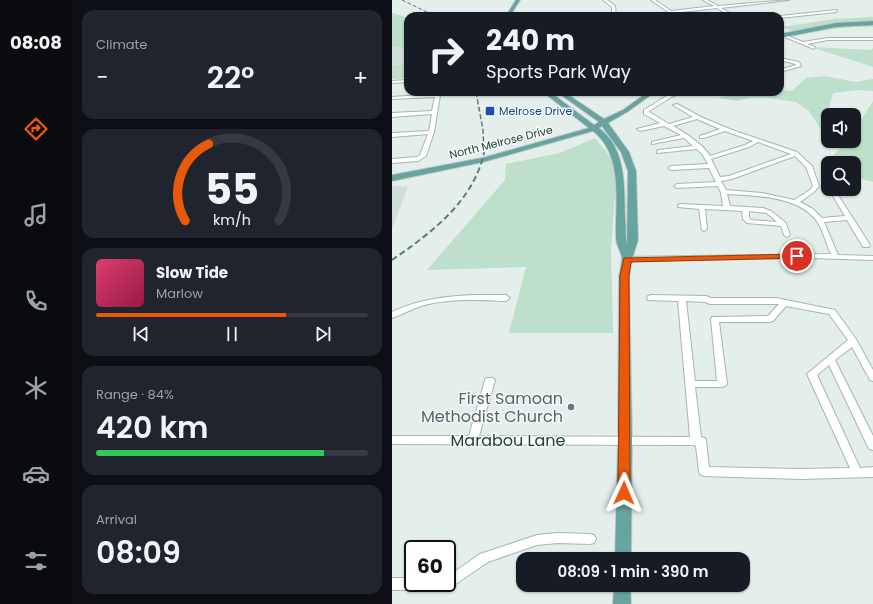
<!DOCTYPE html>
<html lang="en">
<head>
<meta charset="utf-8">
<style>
	body { margin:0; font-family:Poppins,sans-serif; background:#20242c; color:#f1f3f6; height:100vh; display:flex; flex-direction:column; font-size:15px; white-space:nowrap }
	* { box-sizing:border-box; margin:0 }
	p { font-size:13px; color:#9ea1a6 }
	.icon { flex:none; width:22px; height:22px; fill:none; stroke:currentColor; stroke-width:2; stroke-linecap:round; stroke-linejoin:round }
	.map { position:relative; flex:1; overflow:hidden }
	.panel { display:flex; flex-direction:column; gap:10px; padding:10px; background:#0d0f14; width:320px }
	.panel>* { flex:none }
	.top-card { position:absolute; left:12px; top:12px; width:380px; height:84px; border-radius:12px; box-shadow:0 1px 3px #0004; background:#171b24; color:#f1f3f6; overflow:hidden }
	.tools { position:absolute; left:429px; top:108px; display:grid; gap:8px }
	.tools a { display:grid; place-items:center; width:40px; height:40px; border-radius:8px; background:#171b24; box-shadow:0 1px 3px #0004; font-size:20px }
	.speed { position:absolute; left:12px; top:540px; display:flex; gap:8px; font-size:20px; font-weight:700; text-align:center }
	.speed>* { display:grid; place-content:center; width:52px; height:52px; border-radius:50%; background:#171b24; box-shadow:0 1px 3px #0004; line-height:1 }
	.speed .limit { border:2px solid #111; border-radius:6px; background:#fff; color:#111 }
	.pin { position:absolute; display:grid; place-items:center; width:34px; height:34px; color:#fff; margin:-17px; border:2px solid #fff; border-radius:50%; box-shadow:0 1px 4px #0007 }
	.me { position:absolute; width:44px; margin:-22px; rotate:1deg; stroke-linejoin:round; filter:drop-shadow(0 0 3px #0008) }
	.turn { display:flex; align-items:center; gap:14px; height:84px; padding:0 16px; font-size:18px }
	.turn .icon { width:52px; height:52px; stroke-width:2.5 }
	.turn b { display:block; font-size:28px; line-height:34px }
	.big { font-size:30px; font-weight:600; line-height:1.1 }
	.panel .card { flex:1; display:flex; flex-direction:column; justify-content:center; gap:6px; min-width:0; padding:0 14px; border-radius:12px; background:#20242c }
	.panel .dial { align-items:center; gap:0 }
	.dial svg { height:104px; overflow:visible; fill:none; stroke:#363941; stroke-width:7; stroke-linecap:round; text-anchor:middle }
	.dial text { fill:#f1f3f6; stroke:none }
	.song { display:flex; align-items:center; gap:12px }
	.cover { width:48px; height:48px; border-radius:6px; background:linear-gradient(135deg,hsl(340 70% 55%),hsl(340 70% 35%)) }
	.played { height:4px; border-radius:2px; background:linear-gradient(90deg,#ea580c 70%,#363941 70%) }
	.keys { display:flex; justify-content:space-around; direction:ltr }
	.heat { display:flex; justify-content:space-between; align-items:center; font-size:22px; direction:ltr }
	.charge { height:6px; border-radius:3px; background:linear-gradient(90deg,#34c759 84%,#363941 0) }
	.trip { position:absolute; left:124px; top:552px; width:234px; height:40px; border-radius:12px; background:#171b24; box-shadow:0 1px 3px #0004; font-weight:600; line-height:40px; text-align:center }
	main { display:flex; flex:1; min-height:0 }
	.tabs { display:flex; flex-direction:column; width:72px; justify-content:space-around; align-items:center; background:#090b0e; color:#9ea1a6 }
	.tabs .icon { width:28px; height:28px }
	.tabs .selected { color:#ea580c }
	.tabs b { font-size:18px; color:#f1f3f6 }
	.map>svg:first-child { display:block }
</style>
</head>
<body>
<main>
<nav class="tabs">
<b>08:08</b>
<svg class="icon selected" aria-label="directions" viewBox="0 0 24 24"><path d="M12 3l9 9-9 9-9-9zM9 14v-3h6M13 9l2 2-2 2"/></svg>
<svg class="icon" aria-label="music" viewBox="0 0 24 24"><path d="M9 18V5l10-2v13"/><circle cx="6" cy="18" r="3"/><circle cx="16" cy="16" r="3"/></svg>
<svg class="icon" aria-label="phone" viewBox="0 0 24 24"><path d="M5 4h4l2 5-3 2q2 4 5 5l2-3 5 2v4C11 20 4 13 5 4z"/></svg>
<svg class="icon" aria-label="climate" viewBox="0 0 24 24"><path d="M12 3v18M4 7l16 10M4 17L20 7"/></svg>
<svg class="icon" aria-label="car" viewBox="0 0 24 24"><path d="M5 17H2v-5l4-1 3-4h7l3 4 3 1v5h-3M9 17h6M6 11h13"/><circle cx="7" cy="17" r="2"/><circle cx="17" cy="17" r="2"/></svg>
<svg class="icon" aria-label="filters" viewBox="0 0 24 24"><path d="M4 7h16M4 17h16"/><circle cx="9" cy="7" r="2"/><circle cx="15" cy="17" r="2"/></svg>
</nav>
<section class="panel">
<div class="card"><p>Climate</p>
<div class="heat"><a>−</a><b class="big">22°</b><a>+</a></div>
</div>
<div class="card dial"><svg viewBox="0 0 100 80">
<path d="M14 69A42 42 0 1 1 86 69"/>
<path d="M14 69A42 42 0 0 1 32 10" stroke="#ea580c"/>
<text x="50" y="56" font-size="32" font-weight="700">55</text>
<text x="50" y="72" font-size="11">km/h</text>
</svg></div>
<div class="card">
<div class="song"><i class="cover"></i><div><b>Slow Tide</b><p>Marlow</p></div></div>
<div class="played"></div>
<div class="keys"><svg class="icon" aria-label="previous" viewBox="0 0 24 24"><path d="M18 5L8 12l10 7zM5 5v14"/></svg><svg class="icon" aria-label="pause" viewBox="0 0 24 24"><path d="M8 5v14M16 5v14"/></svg><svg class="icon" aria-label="next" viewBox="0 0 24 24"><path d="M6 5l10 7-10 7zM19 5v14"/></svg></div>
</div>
<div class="card"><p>Range · 84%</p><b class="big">420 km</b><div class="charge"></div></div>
<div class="card"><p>Arrival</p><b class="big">08:09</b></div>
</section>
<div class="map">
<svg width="481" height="604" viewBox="0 0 481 604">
	<rect width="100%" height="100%" fill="#e4eeeb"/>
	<path fill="#d2deda" d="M0,47h16v17l-16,1z
		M0,185l16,2 -16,42z"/>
	<path fill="#bddfcb" d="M0,13l16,5v29h-16z
		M481,17v10h-26l-48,7 -17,-7 52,-8z
		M419,47l60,3 2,-2v19z
		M16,64v14l-16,1v-14z
		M433,76l30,6 18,-3v12l-15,-1 -25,3 -4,14 5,8h-6v26h8l-11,4 -5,-17 -11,-17 -13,-9 -27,-4h-19l-13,3 -19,-3 17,-6h45v-2l12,1 14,-13z
		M481,101v81l-19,-5v-14h-26v8l-6,-2 24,-28h8v-10z
		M203,138l16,20 5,23 -5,68 2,84h-104l17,-66 -99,3 78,-90 1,-16 54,-11z"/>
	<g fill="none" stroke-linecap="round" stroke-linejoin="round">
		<defs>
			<path id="minor" d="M211,0h4l8,6 1,10h-4v-9z
				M259,0h4l16,11 43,-5 -11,-6h4l11,6 71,-6 -68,8 14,8h-5l-13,-8 -44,5 3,2 -2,1z
				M445,10l-1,2 -56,6v-2z
				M388,33l23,9 25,-4h45v2h-45l-21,4 8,3 -1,2 -34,-14z
				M388,58l19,4 2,4 -21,6v-2l16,-5 -1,-1 -15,-4z
				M16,80v2l-16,1v-2z
				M44,92h4v3l-6,37 -8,24 -8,5 -26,2v-4l25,-2 3,-2 8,-21 -36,3v-4l37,-2 3,-17 -40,3v-4l40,-2 3,-14 -43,2v-2l43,-3z
				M288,92h10l-17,4 -24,15v1l20,12 24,-7 -20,-12 4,-1 24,13 31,13 65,22 15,14 7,20 -5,6 -14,10 13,7 9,9 23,-2 -12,-20 3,-2 2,1 32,50 -1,2h-6l-16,-27 -23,2 14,33 35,1v4l-61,-2 -188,3 -1,-2 4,-2 204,-3c-5,-10 -7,-22 -13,-31 -17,-27 -61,-27 -91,-29l3,12 33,2 8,3 15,12 4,12 -3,2 -3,-2 -3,-9 -34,-3 -4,-4 -1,-8 -37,-2 2,20 -3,2 -2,-1 -3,-21 -21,-2v-2l2,-1 43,2 -2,-13 -3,-7 -41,2 -3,-2 3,-2 39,-2 -7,-14 -38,2 -3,-2 3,-2 37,-2 -5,-9 -6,-6 -40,4v-2l2,-1 34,-4 -9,-8 -32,6v-2l29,-7 -17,-9 -24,5 -3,-2 23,-6 -16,-9v-4l26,-16zM305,119l23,10 -20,7v2h4l21,-7 28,10 -8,4 -35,11c-6,-11 -26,-24 -37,-30zM366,142l33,12 -62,22 -9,1 -9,-18 38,-12zM403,156l11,11 7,19 -3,4 -16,10 -32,-7 -36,-3 -5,-9 11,-2zM357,211l18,2 10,9 -26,-2 -2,-2z
				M84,295h30l4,3 -4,3c-28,-1 -57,-3 -85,5 -10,3 -19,9 -29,12v-6c27,-13 55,-16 84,-17z
				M259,295l55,1 5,2h65l59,12 21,29 17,31v11l-3,-1 -18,-33 -17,13 38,76v14l-4,-1 -40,-84 -12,10 43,93 13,-1v10l-73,2 -96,-3 -4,-2 -1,-3 -3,-25 -3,-1 -301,-1v-8h77l16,-56 2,-2h6l2,2 -16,56 211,1 -12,-136 -30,-1 -1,-2 1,-2zM294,301l19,1 5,2h69l-11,12 -56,1 -1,2 6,62h-22zM394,306l43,8 19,26 -41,34 43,94 -50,1 -91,-2 -3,-26 -1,-3 -4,-1 -6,-50h27l3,-1 2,-2 -8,-62h51l3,-1z
				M166,533l32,1 4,1 2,4 -2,4 -4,1 -32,-1 -21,2 -49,17 -41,28h-55v-12h21v5h34v-6l33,-23 57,-19z"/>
			<path id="major" d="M124,0h4l-10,16h-4z
				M481,21v4l-37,2 -56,11v-4l56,-11z
				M151,92h7l44,33 5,-3 -42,-30h7l40,27 19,-9 25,-18h7l-28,20 -19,11 21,29 7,19 2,69 -6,19 -3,17 3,164 -1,119h-16l3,-119 1,-164c1,-5 3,-13 3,-18 -1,-7 -6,-13 -6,-21 -1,-34 8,-82 -23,-106l-110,31 -91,19v-6l90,-17 107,-30zM210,126l19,26 7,19 -1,73c-2,-8 -1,-17 -2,-25 -1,-31 2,-70 -26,-91z
				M222,585h16l1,19h-18z"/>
		</defs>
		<use href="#minor" stroke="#a6b6b3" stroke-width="2"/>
		<use href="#major" stroke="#c1cac9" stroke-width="2"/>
		<use href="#minor" fill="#fff" fill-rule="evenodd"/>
		<use href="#major" fill="#68a49e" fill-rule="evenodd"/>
		<path stroke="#5e7c78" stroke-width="1" stroke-dasharray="4 2" stroke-linecap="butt" d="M10,0l33,16"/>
		<path stroke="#5e7c78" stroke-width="1.5" stroke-dasharray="5 2.5" stroke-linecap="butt" d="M84,92l7,38 1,24"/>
		<path stroke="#5e7c78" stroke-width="2" stroke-dasharray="6 3.5" stroke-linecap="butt" d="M0,260c39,-27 81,-58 92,-107"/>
	</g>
	<path fill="#ea580c" stroke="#983908" d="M405,254l4,2 -1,2 -169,4 -2,14 1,217 -2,3 -4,2 -5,-2 -1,-3 2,-217 4,-18z"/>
	<rect fill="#1a4fb4" stroke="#f5faf8" stroke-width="1.5" x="93" y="106" width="10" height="10" rx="2"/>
	<circle fill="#6b7280" stroke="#f5faf8" stroke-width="1.5" cx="179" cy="407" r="4"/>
	<g text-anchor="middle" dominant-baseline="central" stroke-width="3" stroke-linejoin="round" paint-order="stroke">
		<g font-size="11" fill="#164399" stroke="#f5faf8" text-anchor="start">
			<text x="107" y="111">Melrose Drive</text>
		</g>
		<g font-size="11" fill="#23403d" stroke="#f5faf8">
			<text transform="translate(109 142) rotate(-14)">North Melrose Drive</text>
		</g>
		<g font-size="16" fill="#5b616d" stroke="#f5faf8" text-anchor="end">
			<text x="171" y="398">First Samoan<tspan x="171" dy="18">Methodist Church</tspan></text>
		</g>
		<g font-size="16" fill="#23403d" stroke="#f5faf8">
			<text x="116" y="440">Marabou Lane</text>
		</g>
	</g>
</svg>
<div class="tools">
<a><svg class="icon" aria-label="sound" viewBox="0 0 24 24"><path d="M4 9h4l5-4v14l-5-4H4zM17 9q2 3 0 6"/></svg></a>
<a><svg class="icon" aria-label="search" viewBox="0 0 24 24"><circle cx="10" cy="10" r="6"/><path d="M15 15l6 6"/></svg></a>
</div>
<div class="speed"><div class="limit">60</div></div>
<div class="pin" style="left:405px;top:256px;background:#d93025"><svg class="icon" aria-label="arrive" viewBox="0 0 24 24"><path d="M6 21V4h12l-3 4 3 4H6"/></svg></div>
<svg class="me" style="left:232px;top:493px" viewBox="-20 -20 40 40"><path d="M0-17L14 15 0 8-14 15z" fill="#ea580c" stroke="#fff" stroke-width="4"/></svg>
<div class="trip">08:09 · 1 min · 390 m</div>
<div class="top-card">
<div class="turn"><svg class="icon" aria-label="right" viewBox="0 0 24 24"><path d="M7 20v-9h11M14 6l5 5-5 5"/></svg><div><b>240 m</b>Sports Park Way</div></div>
</div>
</div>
</main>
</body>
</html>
